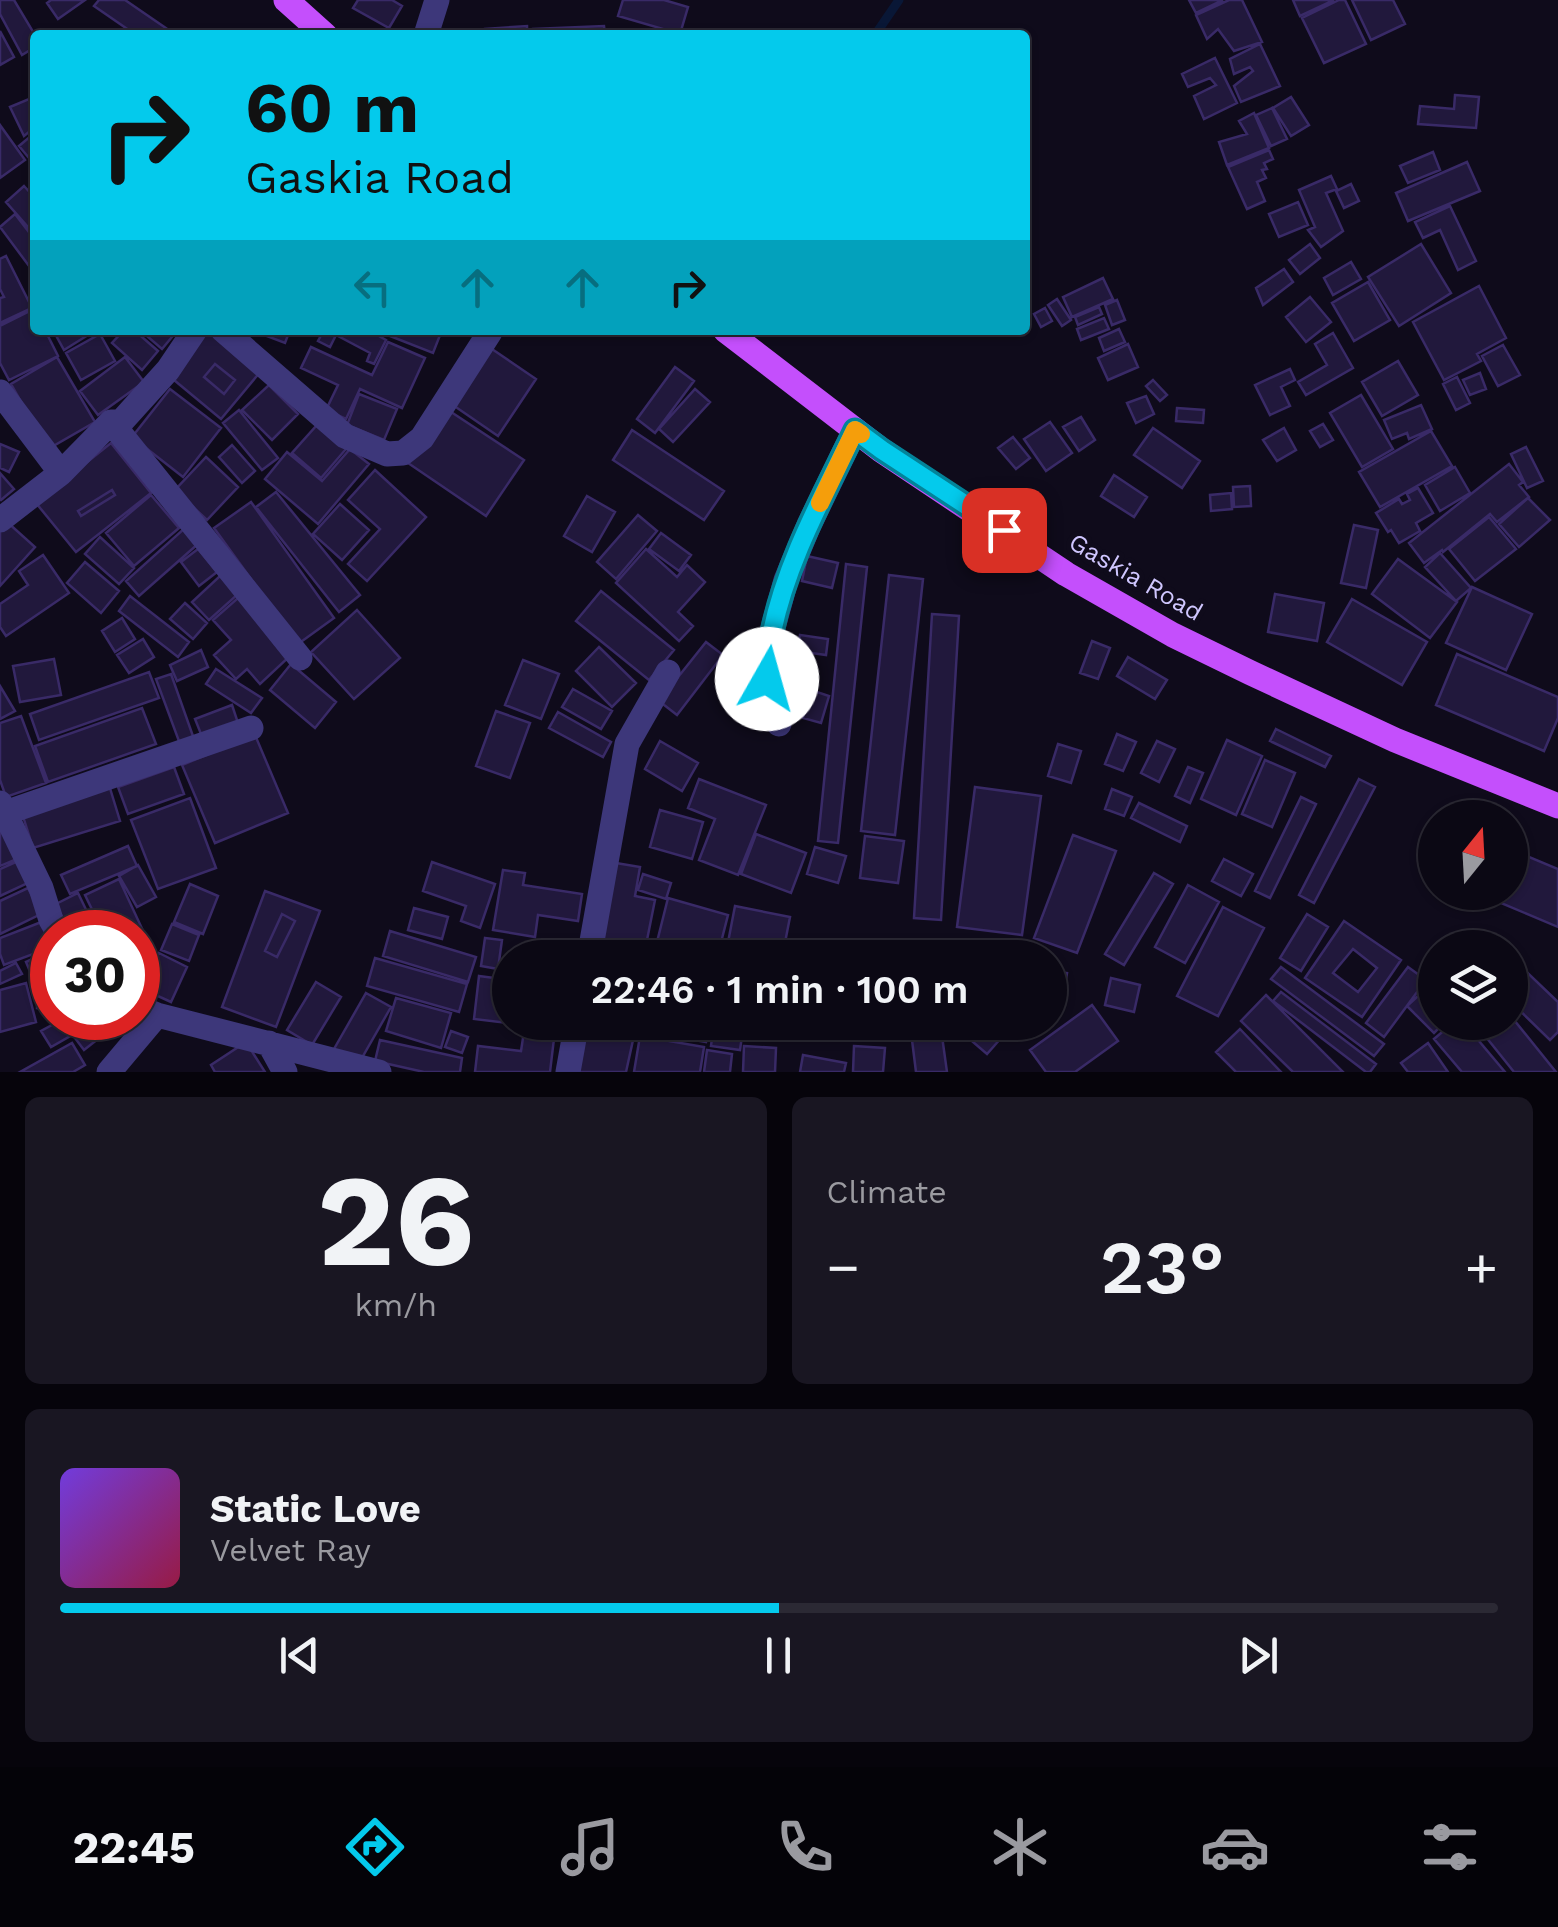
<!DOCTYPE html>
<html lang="en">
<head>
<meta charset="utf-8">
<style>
	body { margin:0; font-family:"Work Sans",sans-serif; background:#191622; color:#f1f3f6; height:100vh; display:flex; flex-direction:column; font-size:38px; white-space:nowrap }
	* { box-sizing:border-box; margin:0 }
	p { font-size:32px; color:#9a9aa0 }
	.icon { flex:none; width:55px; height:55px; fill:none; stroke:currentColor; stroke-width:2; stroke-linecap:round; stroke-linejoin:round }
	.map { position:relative; height:1072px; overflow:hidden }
	.side { display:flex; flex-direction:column; gap:25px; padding:25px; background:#06040b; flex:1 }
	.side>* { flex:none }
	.banner { position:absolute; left:30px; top:30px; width:1000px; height:305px; border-radius:10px; box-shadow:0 2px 8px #0004,0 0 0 2px #2b2934; background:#04caec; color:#111; overflow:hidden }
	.needle { width:65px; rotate:18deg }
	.buttons { position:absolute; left:1418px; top:800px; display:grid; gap:20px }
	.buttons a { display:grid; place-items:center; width:110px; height:110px; border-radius:50%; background:#0b0814; box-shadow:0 2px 8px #0004,0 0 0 2px #2b2934; font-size:50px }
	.speed { position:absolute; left:30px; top:910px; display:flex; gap:20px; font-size:50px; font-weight:700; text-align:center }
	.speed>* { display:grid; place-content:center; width:130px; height:130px; border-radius:50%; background:#0b0814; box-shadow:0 2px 8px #0004,0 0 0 2px #2b2934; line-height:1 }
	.speed .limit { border:15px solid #d22; background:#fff; color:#111 }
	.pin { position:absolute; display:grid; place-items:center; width:85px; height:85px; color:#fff; margin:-42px; border-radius:20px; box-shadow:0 5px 15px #0006 }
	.me { position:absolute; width:110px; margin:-55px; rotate:7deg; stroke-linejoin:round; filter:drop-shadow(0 0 8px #0008) }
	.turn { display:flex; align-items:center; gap:35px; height:210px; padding:0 50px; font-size:45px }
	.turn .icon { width:130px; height:130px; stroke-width:2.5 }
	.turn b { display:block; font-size:70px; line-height:85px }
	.lanes { display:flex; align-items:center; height:95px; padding:0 50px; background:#0003; justify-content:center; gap:50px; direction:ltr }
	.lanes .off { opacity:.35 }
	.big { font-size:75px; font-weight:600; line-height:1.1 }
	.side .tile { flex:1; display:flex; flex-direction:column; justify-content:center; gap:15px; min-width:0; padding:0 35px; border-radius:15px; background:#191622 }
	.side .dial { align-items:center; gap:0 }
	.dial b { font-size:130px; line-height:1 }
	.song { display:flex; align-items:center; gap:30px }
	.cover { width:120px; height:120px; border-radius:15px; background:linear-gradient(135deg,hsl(260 70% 55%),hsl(340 70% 35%)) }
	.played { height:10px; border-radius:5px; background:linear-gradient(90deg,#04caec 50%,#2b2934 50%) }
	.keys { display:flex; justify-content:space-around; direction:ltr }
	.heat { display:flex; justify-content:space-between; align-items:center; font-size:55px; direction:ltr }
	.side .tiles { flex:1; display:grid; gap:25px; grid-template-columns:1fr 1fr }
	.tile:last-child { grid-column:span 2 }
	.trip { position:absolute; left:492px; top:940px; width:575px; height:100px; border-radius:50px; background:#0b0814; box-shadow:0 2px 8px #0004,0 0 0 2px #2b2934; font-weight:600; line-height:100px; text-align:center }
	.dock { display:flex; height:160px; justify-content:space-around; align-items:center; background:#040308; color:#9a9aa0 }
	.dock .icon { width:70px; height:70px }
	.dock .selected { color:#04caec }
	.dock b { font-size:45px; color:#f1f3f6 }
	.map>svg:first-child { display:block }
</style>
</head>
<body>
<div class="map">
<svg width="1558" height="1072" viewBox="0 0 1558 1072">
	<rect width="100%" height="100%" fill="#0f0b1b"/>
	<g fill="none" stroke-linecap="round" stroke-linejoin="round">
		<path stroke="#091736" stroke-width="9" d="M875,35l24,-35"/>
	</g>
	<path fill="#21183c" stroke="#392a67" stroke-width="2.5" fill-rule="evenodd" d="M0,0h14l21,35v12l-13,8 -22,-41z
		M51,0h34l-27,19 -11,-16z
		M99,0h26l51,35h-40l-42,-29z
		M358,0h34l10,6 -13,22 -36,-20z
		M623,0h41l24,7 -8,27 -62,-18z
		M1189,0h34l-27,13z
		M1229,0h13l20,42 -28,9 -16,-22 -11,10 -11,-24z
		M1293,0h41l-34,16z
		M1339,0h6l21,44 -42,19 -22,-45z
		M1352,0h41l12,24 -34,16z
		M527,26v9h-42v-6z
		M604,26l1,9h-72v-6z
		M0,31l14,26 -14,8z
		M1260,44l20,42 -39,16 -7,-16 19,-15 -3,-4 -16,7 -4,-15z
		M1215,58l22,45 -33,16 -10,-23 22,-11 -6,-7 -22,9 -6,-13z
		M1455,95l24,2 -3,31 -58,-4 2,-18 34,3z
		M1291,97l18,28 -18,11 -18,-28z
		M29,99l6,11v17l-11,9 -14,-29z
		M1272,108l15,31 -16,7 -15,-31z
		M1254,113l15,35 -42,17 -8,-23 28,-8 -8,-13z
		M0,125l25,35 -25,18z
		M31,136l4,4 -1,24 -15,-18z
		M1269,150l4,9 -9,4 3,6 -5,1 4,8 -9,4 8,19 -18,8 -19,-42z
		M1433,152l7,18 -32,13 -8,-17z
		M1467,162l13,29 -72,30 -12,-28z
		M1331,176l6,13 -11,4 17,38 -22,16 -13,-17 7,-3 -16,-37z
		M1351,184l8,17 -15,7 -8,-17z
		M24,186l11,12v37l-29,-33z
		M1298,202l10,23 -29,12 -10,-23z
		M1450,206l26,55 -18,9 -18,-40 -17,8 -8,-16z
		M15,214l20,26v34l-35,-47z
		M1310,244l10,14 -20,16 -11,-14z
		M1421,244l30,49 -52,33 -31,-49z
		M6,256l26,52 -32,15v-25l4,-1 -4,-8v-30z
		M1351,262l10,17 -28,16 -9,-17z
		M1284,269l9,13 -30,23 -7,-17z
		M1103,278l10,21 -41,18 -9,-20z
		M1368,282l22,38 -36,21 -22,-38z
		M1479,286l27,52 -29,16 4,7 -37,19 -31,-58z
		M1310,297l21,25 -25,20 -20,-25z
		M1057,299l14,21 -9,6 -14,-21z
		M1117,300l8,20 -13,5 -7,-20z
		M1099,307l3,7 -24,11 -3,-8z
		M1045,308l7,13 -11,6 -7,-13z
		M34,309l1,21h10l13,26 -49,24 -9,-17v-37z
		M1104,318l5,11 -28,11 -4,-11z
		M1119,329l6,13 -21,9 -5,-13z
		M53,330h43l-32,20z
		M124,330h10l24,21 -16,19 -30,-27z
		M140,330h34l2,2 -14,17z
		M206,330h4l51,41 -40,48 -53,-44zM215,364l20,16 -11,14 -20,-17z
		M251,330h39l-5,13z
		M324,330h44l18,10 -12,24 -7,-3 3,-8 -34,-18 -6,12 -12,-6z
		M387,330h55l-9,23 -48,-19z
		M1333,333l20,35 -47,27 -8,-13 29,-17 -12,-21z
		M100,334l15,27 -34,19 -15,-27z
		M388,342l37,16 -23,50 -42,-19 -14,30 -20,-9 12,-25 -37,-17 10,-21 61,28z
		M1128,344l10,23 -30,13 -10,-22z
		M486,345l50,34 -38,57 -51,-35z
		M1503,345l17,30 -22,11 -16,-30z
		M57,357l38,65 -47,27 -37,-65z
		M125,357l19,25 -46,33 -18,-24z
		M1398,361l20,34 -36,21 -20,-34z
		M215,364l20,16 -11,14 -20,-17z
		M675,367l19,14 -39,52 -18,-14z
		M1290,369l5,11 -14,7 9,19 -20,9 -15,-30z
		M1480,373l6,16 -16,6 -7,-15z
		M1457,377l13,26 -14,7 -13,-26z
		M1153,380l14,15 -7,6 -14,-15z
		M269,385l29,29 -26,26 -30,-30z
		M170,389l51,39 -38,49 -51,-40z
		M695,389l15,13 -37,40 -14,-13z
		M359,394l38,15 -13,31 -37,-15z
		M1361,395l32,54 -31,18 -32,-54z
		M1146,396l8,18 -18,9 -9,-20z
		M1421,405l11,24 -23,10 -2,-6 -15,6 -8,-19z
		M445,408l79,52 -38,56 -78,-53z
		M1177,408l27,2 -1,13 -27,-2z
		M239,410l39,48 -16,12 -39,-47z
		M1081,417l14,23 -16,11 -16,-24z
		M1050,422l22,31 -26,18 -22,-32z
		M1323,424l10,16 -13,7 -10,-16z
		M317,425l29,24 -25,29 -29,-25z
		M1153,428l47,33 -18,27 -48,-33z
		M1284,428l12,22 -19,11 -14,-21z
		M632,430l92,61 -20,29 -91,-60z
		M1431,431l21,35 -72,41 -21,-35z
		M1013,437l17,21 -14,11 -18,-21z
		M111,443l40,50 -75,59 -40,-49zM112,490l3,5 -34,21 -3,-5z
		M0,444l19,8 -10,20 -9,-4z
		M232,445l23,26 -13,12 -23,-26z
		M1526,447l17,34 -16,7 -16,-34z
		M350,449l19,15 -51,60 -53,-45 22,-27 35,29z
		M206,457l32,30 -31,33 -32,-30z
		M1509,464l14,18 -4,3 10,12 -32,25 -7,-8 -47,38 -1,-2 -18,13 -15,-20z
		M1455,467l15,26 -30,18 -15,-26z
		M375,470l51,47 -59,64 -19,-17 32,-35 -32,-29z
		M0,473l14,16 -13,11 -1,-1z
		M1114,475l33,22 -13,20 -33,-21z
		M1250,486l1,20 -17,1 -1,-20z
		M1418,488l15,25 -17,10 4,8 -21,12 -8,-13 -3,2 -12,-19 23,-14 3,5 8,-4 -3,-6z
		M112,490l3,5 -34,21 -3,-5z
		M276,492l84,103 -21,17 -83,-105z
		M1231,493l1,16 -21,2 -1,-16z
		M151,495l28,33 -45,38 -28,-33z
		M587,496l28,16 -23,40 -28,-16z
		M1528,498l22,22 -31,27 -20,-23z
		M251,502l83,116 -36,26 -84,-116z
		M340,504l29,26 -27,30 -29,-26z
		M638,515l19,16 -41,48 -19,-17z
		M1489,517l27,32 -41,32 -26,-32z
		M6,521l29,26 -35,39v-59z
		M1354,525l24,5 -12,58 -25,-5z
		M186,527l13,16 -60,53 -13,-15z
		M661,533l30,22 -12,16 -30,-22z
		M100,537l34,31 -15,16 -34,-30z
		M198,549l19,23 -18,14 -18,-24z
		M646,549l31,28 10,-12 18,17 -27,30 15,14 -14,15 -63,-58z
		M1440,553l31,35 -15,13 -31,-34z
		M43,555l26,38 -63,43 -6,-9v-23l28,-19 -9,-14z
		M807,556l31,7 -6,25 -30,-7z
		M1398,559l59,43 -27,36 -58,-44z
		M85,562l34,29 -18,22 -34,-30z
		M846,564l21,3 -29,276 -20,-2z
		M889,575l34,4 -28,256 -34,-4z
		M220,576l17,19 -28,25 -17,-18z
		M1472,587l60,27 -26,56 -60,-27z
		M601,591l73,59 -25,30 -73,-59z
		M1275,594l49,9 -7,38 -49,-9z
		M130,596l59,46 -11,15 -59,-46z
		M238,598l52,58 -30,28 -13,-15 -11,10 -22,-24 17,-15 -18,-20z
		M1352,599l75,43 -25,43 -75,-43z
		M185,603l22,20 -14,16 -23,-20z
		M357,610l43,48 -46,41 -43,-47z
		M932,614l27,2 -18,304 -27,-2z
		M122,618l13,21 -20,13 -13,-21z
		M800,635l28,4 -2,16 -29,-4z
		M143,639l11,18 -25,16 -12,-18z
		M1092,641l18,7 -12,31 -18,-6z
		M706,642l17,13 -46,60 -18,-14z
		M599,647l37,36 -24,24 -36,-36z
		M201,650l7,17 -31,14 -7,-16z
		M1457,654l101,43v21l-14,33 -108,-46z
		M1128,657l39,23 -12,19 -38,-23z
		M54,659l7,36 -41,7 -7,-36z
		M523,660l36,14 -18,45 -36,-14z
		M291,664l45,38 -21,26 -45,-38z
		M216,669l46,29 -11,15 -45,-29z
		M149,672l10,26 -120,42 -9,-26z
		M171,674l23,65 -14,5 -24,-65z
		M0,686l15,25 -15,8z
		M573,689l39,22 -11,18 -39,-22z
		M811,690l18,6 -8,27 -18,-5z
		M232,705l7,21 -36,13 -8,-20z
		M142,708l14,36 -108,38 -13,-36z
		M496,711l34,12 -20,55 -34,-12z
		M558,712l53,30 -8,15 -54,-29z
		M21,716l25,67 -40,14 -6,-17v-57z
		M1276,729l55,27 -6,11 -55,-26z
		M1117,734l19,8 -13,29 -18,-7z
		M255,735l33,78 -73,30 -33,-78z
		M1227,740l35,16 -26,59 -35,-16z
		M660,741l38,22 -16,28 -37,-22z
		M1157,741l18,8 -16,33 -18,-9z
		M1058,744l23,7 -10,32 -23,-7z
		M1265,760l30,13 -23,54 -30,-13z
		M174,767l10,27 -56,20 -10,-27z
		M1188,767l15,6 -13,30 -15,-7z
		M699,779l67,26 -28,70 -39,-15 16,-41 -27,-11z
		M1359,779l16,8 -61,116 -15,-8z
		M109,785l11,36 -87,27 -11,-35z
		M975,787l66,9 -19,139 -65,-8z
		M1112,789l20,8 -8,19 -19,-7z
		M1301,797l15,7 -46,94 -15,-7z
		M190,798l26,70 -58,21 -27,-69z
		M1139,803l48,23 -7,16 -49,-24z
		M660,810l43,12 -11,37 -42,-12z
		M0,824l17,35 -17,7z
		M756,834l50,19 -15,40 -50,-19z
		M1073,835l43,16 -39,102 -43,-15z
		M865,836l39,5 -6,42 -38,-5z
		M128,846l9,20 -67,28 -9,-19z
		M815,847l31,9 -8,27 -31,-9z
		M1510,849l48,20v58l-83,-35h35z
		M1224,859l29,15 -12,22 -29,-15z
		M18,861l10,22 -28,13v-27z
		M432,862l63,22 -15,44 -19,-7 5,-15 -43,-15z
		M616,863l24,4 -5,29 20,4 -10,50 -45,-9z
		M138,865l18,32 -19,10 -18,-31z
		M503,870l22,3 -2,12 59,9 -4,27 -40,-6 -3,22 -42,-7z
		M1154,873l19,11 -49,81 -19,-11z
		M643,874l28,9 -5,16 -28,-9z
		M119,879l26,56 -7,3v-6h-35l-18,-37z
		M190,884l28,12 -15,38 -29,-12z
		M1188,885l31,17 -34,61 -30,-16z
		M28,888l13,26 -41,20v-33z
		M265,891l55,20 -44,116 -54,-20zM282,914l13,7 -18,36 -12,-6z
		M78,893l14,29 -23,10 -13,-28z
		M668,898l60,17 -11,43h-34l-28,-8z
		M735,906l55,11 -8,41h-57z
		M1223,907l41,21 -46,88 -41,-20z
		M414,908l34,9 -6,22 -34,-9z
		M282,914l13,7 -18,36 -12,-6z
		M1307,914l21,13 -27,44 -21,-13z
		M44,921l8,26 -48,18 -4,-11v-16z
		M1344,921l57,39 -39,57 -57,-39zM1353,949l24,19 -19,24 -25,-19z
		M172,924l27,11 -10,26 -28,-11z
		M390,931l86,26 -8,25 -85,-26z
		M1485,932l16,16h-32z
		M485,938l17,2 -4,29 -17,-3z
		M52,950v23l-18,8 -8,-19z
		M159,953l28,14 -16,35 -33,-15v-33l16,8z
		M1510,956l48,46v30l-8,8 -40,-39z
		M375,958l92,26 -8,28 -92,-26z
		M16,963l6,11 -22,10v-13z
		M1281,967l103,77 -10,12 -103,-77z
		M1408,967l18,13 -42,57 -18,-14z
		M1050,971l17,2 -3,20 -14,-2z
		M479,976l31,4v42h46l-6,50h-75l3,-26 43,5 4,-26 -51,-6z
		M1111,978l29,7 -6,27 -29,-7z
		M316,982l25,15 -29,48 -25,-15z
		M26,983l10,39 -36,10v-42z
		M38,985h14v24l-15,-1z
		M1430,985l5,5v32h10l-11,11 -27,-27z
		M1281,992l95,72 -6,8h-4l-93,-71z
		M366,993l25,14 -32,56 -25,-14z
		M1266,995l77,77h-50l-52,-51z
		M396,998l55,15 -10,35 -55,-17z
		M1092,1005l26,36 -43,31h-29l-16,-22z
		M1510,1015l46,57h-42l-40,-50h36z
		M65,1018h15l6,9 -35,20 -10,-16z
		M101,1018h11l5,6 -33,26 -9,-12z
		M579,1022h58l-11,50h-58z
		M641,1022h26l-2,13 -25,-4z
		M674,1022h36l-4,20 -35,-6z
		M714,1022h30l-4,28 -29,-4z
		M953,1022h31l18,15 -15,17 -35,-30z
		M1454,1022h9l42,50h-43l-28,-33z
		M1240,1029l41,43h-45l-20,-20z
		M451,1031l17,6 -6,16 -17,-6z
		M640,1036l64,11 -4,25h-66z
		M942,1036l5,36h-31l-4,-32z
		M380,1040l82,18 -2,14h-36l-49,-11z
		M246,1042l19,30h-50l-4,-7z
		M72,1043l13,22 -12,7h-53z
		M1428,1043l20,29h-40l-7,-9z
		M744,1046l32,2 -1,24h-32z
		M854,1046l31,2 -2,24h-30z
		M707,1050l25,4 -2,18h-26z
		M803,1055l43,8 -2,9h-44z"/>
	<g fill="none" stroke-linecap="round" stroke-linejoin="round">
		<path stroke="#3d377a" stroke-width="25" d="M426,35l11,-35
			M223,330l122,106 42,18 16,-1 19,-15 68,-106
			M0,392l61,81
			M111,422l189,236
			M0,520l61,-47 50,-51h10l47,-52 27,-40
			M779,724l-12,-45 4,-44 15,-55 23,-55 46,-95
			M0,803l41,85 10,32 7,12
			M5,813l246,-85
			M589,958l38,-214 41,-72
			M138,1007l19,8 222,57
			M269,1043l16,29
			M109,1072l48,-57
			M568,1072l9,-50"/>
		<path stroke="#c44ffc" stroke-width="25" d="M286,0l39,35
			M725,330l156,120 185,124 107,61 78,38 144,67 163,66"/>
	</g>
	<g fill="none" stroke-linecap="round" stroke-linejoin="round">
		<defs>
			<path id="route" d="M767,679c2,-16 2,-32 5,-47 15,-72 52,-137 83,-202l27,20 122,80"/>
		</defs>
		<use href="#route" stroke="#038399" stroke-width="25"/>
		<use href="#route" stroke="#04caec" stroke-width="18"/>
		<path stroke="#f59e0b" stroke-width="18" d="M820,503l35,-73 6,4"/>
	</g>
	<g text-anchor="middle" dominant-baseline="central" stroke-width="10" stroke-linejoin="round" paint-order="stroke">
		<g font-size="25" fill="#cfc6fe" stroke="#0f0b1b">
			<text transform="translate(1136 577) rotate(30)">Gaskia Road</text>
		</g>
	</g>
</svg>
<div class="buttons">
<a><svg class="needle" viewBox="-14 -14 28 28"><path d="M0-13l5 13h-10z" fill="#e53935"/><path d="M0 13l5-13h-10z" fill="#9a9aa0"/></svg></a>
<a><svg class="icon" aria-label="layers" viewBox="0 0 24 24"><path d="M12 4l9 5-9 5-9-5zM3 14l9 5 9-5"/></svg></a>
</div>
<div class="speed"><div class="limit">30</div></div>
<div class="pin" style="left:1004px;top:530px;background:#d93025"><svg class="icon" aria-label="arrive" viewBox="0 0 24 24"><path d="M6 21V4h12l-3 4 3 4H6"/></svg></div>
<svg class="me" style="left:767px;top:679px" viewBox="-20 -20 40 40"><circle r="19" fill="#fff"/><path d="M0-13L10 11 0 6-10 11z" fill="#04caec"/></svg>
<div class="trip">22:46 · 1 min · 100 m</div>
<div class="banner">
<div class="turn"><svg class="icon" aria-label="right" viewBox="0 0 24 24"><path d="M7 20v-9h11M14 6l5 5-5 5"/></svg><div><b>60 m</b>Gaskia Road</div></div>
<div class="lanes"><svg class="icon off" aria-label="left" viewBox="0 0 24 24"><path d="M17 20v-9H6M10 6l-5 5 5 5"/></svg><svg class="icon off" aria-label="ahead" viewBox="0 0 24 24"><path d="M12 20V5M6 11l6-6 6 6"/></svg><svg class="icon off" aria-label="ahead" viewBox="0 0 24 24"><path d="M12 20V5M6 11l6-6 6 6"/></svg><svg class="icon" aria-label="right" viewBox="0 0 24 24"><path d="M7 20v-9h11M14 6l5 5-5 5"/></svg></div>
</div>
</div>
<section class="side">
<div class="tiles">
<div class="tile dial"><b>26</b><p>km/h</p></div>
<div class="tile"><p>Climate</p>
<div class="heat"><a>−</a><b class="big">23°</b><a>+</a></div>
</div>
<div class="tile">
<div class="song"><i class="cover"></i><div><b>Static Love</b><p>Velvet Ray</p></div></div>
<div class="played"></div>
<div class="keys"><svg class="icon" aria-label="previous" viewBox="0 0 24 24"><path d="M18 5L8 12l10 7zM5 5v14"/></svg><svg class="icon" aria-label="pause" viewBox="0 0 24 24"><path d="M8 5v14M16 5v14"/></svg><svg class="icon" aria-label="next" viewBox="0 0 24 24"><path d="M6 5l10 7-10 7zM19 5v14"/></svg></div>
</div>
</div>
</section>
<nav class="dock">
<b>22:45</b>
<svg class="icon selected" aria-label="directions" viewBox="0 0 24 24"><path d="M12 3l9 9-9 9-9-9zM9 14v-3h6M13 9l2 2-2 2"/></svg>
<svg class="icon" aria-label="music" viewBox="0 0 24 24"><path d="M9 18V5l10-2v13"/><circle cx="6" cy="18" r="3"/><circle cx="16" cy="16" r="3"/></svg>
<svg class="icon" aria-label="phone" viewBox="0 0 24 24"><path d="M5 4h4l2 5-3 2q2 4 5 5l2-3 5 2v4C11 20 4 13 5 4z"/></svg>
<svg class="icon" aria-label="climate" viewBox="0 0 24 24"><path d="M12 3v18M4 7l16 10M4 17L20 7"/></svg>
<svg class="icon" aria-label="car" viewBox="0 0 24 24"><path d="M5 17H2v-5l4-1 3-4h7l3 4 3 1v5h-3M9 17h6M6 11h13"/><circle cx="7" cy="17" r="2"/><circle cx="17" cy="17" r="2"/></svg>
<svg class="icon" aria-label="filters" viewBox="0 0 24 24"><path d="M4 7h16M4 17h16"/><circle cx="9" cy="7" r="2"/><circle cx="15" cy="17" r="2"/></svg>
</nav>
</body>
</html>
